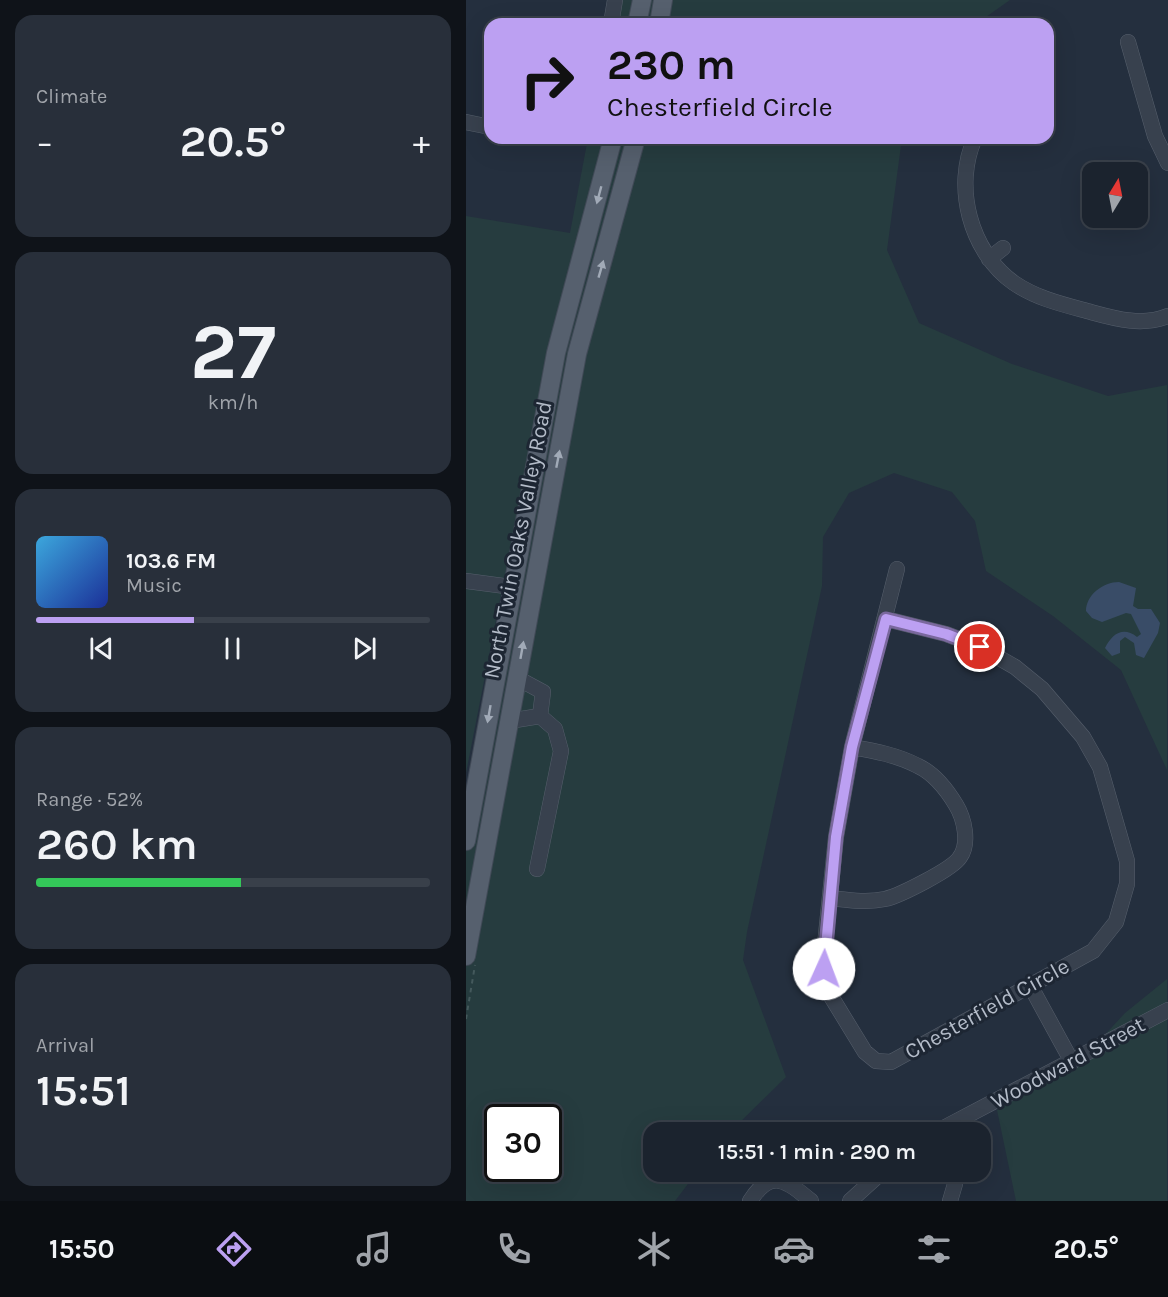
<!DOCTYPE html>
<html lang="en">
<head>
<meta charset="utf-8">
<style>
	body { margin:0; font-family:Karla,sans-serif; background:#282f3a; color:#f1f3f6; height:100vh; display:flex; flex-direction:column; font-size:22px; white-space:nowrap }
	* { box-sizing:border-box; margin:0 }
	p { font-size:20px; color:#a0a4aa }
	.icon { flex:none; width:33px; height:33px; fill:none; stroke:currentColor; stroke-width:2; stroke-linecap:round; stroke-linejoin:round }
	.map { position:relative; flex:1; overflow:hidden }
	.drawer { display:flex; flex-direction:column; gap:15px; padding:15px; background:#0f1319; width:466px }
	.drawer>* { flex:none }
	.hud { position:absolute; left:18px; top:18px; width:570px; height:126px; border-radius:18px; box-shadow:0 6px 24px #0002,0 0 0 2px #39404a; background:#bca0f2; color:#111; overflow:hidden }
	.needle { width:39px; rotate:10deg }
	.controls { position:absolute; left:616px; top:162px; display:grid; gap:12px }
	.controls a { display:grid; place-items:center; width:66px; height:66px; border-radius:12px; background:#1b232e; box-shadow:0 6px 24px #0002,0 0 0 2px #39404a; font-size:30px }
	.speed { position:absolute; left:18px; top:1104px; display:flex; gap:12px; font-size:30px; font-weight:700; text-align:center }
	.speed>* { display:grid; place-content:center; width:78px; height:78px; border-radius:50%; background:#1b232e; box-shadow:0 6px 24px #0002,0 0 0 2px #39404a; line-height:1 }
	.speed .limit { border:3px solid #111; border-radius:9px; background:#fff; color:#111 }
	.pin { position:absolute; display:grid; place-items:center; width:51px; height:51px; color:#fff; margin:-26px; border:3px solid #fff; border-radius:50%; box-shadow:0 2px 6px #0007 }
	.me { position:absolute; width:66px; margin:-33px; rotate:2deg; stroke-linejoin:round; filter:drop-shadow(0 0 4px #0008) }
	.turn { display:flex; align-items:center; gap:21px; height:126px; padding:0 24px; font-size:27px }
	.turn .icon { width:78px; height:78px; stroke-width:2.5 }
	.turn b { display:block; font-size:42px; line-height:51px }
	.big { font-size:45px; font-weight:600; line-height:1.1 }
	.drawer .widget { flex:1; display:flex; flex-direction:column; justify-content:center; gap:9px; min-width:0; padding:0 21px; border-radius:18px; background:#282f3a }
	.drawer .dial { align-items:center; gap:0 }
	.dial b { font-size:78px; line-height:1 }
	.song { display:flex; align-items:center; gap:18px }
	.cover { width:72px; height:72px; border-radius:9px; background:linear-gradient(135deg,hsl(200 70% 55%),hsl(230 70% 35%)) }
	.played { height:6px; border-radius:3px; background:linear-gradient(90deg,#bca0f2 40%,#39404a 40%) }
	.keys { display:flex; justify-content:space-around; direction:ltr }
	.heat { display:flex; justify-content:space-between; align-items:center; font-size:33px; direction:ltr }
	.charge { height:9px; border-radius:4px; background:linear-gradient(90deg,#34c759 52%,#39404a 0) }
	.trip { position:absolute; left:177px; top:1122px; width:348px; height:60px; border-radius:18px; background:#1b232e; box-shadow:0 6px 24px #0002,0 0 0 2px #39404a; font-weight:600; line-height:60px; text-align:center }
	.tabs { display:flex; height:96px; justify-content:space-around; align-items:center; background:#0b0e12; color:#a0a4aa }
	.tabs .icon { width:42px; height:42px }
	.tabs .current { color:#bca0f2 }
	.tabs b { font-size:27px; color:#f1f3f6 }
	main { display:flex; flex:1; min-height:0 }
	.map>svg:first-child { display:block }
</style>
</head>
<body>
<main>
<section class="drawer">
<div class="widget"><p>Climate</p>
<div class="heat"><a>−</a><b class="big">20.5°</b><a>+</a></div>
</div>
<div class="widget dial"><b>27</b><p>km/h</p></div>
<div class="widget">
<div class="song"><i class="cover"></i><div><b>103.6 FM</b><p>Music</p></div></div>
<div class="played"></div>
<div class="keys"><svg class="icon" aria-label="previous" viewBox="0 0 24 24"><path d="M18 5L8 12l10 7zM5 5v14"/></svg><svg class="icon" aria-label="pause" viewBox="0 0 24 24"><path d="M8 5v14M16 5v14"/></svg><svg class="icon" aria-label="next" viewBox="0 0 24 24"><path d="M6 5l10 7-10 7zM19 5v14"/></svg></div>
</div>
<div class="widget"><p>Range · 52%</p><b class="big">260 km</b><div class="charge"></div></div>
<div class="widget"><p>Arrival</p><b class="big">15:51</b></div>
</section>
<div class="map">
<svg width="702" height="1201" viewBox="0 0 702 1201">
	<rect width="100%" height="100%" fill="#242f3e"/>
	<path fill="#263c3f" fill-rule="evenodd" d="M149,0h395l-34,24h-365z
		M122,138h314l-15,112 32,73 93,41 96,32 59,-11v385l-46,-100 -68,-54 -67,-45 -11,-50 -23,-29 -58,-19 -45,20 -26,44 -1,49 -75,346 -4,28 43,117 -56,55h-76v40h43l-22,29h-209v-402l87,-470 -87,444v-557l104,17zM32,1118h50v50h-50z
		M701,979v222h-151l-19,-91 91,-57 37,-40z"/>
	<path fill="#394c67" d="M653,582l17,6 -3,18 5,3h13l9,14 -2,10 -14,25 -8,-3 -2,-12 -9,-6 -5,4v12l-8,3 -7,-8c7,-14 18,-22 32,-11l4,-3 -10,-20 -5,-1 -24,9 -10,-4 -6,-7c0,-16 17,-29 33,-29z"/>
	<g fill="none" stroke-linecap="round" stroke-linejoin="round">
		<defs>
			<path id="minor" d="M145,24l4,-24
				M662,42l27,94 13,27
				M0,122l24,5
				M85,138h23
				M509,138c-22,48 -5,114 39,145 22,15 47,21 73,28 26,7 54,16 81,5
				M523,259l14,-11
				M0,581l46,6
				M420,619l60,15 34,13 35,20 27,22 41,48 17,30 27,94v23l-11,38 -23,29 -202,111 -15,-1 -11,-9 -33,-54 -8,-44 12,-117 16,-90 45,-178
				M43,721l31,-5 3,-24 -26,-14
				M71,869l24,-118 -6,-22 -15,-13
				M364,898c18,2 37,5 55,1 14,-3 68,-30 75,-42 10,-14 4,-39 -4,-52 -9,-15 -23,-32 -38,-39 -21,-11 -43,-15 -66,-19
				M565,987l41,75
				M470,1132l232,-122
				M284,1201c21,-33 36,-21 61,0
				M384,1201l32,-29
				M484,1201l5,-17"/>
			<path id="major" d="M171,24l5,-24
				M193,24l4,-24
				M0,841l90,-488 57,-215
				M0,956l111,-602 59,-216"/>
		</defs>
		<use href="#minor" stroke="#565f6c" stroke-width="16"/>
		<use href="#major" stroke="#414a57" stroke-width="20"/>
		<path stroke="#44595c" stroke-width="2" stroke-dasharray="4.5 4.5" stroke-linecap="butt" d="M0,1019l9,-54"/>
		<use href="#minor" stroke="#38414e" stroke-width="15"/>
		<use href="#major" stroke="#56606e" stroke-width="18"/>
	</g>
	<defs><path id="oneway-solid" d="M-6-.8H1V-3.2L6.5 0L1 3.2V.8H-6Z" transform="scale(1.5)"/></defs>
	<g fill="#a1aab7">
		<use href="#oneway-solid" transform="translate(133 195) rotate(105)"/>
		<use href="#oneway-solid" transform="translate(135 269) rotate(-74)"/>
		<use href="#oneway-solid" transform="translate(92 459) rotate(-79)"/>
		<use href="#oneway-solid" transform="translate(56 650) rotate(-80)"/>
		<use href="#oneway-solid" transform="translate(23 714) rotate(100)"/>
	</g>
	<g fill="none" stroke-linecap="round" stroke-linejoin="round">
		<defs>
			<path id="route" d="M358,969l12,-132 16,-90 34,-128 60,15 34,13"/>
		</defs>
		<use href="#route" stroke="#7a689d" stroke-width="15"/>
		<use href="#route" stroke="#bca0f2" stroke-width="10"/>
	</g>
	<g text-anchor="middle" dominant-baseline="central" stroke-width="6" stroke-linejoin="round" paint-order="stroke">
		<g font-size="22" fill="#b4bcc9" stroke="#1d2633">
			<text transform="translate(52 540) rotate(-79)">North Twin Oaks Valley Road</text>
			<text transform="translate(521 1009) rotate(-29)">Chesterfield Circle</text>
			<text transform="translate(602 1063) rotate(-28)">Woodward Street</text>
		</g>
	</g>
</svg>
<div class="controls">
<a><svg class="needle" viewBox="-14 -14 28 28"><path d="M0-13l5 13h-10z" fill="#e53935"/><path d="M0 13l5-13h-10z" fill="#a0a4aa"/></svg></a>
</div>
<div class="speed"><div class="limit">30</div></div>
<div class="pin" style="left:514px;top:647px;background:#d93025"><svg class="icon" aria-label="arrive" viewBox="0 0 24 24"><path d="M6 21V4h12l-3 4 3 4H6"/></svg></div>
<svg class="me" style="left:358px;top:969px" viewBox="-20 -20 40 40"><circle r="19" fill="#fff"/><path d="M0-13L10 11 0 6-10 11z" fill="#bca0f2"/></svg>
<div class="trip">15:51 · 1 min · 290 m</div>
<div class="hud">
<div class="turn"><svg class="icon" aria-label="right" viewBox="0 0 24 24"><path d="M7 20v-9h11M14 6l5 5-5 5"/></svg><div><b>230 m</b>Chesterfield Circle</div></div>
</div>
</div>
</main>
<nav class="tabs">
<b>15:50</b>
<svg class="icon current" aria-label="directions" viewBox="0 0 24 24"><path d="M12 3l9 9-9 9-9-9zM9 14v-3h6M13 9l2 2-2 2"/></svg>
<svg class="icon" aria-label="music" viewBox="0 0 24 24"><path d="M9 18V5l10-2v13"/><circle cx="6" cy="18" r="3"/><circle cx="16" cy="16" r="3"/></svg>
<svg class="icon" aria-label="phone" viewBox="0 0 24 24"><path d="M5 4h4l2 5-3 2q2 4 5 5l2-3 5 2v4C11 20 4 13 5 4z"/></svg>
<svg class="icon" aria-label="climate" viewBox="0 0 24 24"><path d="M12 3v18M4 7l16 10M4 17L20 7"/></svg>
<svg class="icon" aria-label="car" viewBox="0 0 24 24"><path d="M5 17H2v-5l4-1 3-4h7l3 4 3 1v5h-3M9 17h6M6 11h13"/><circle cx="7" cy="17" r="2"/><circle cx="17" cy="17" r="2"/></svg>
<svg class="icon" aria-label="filters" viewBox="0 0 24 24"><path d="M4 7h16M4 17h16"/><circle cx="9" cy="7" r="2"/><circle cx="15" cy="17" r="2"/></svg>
<b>20.5°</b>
</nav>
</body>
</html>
